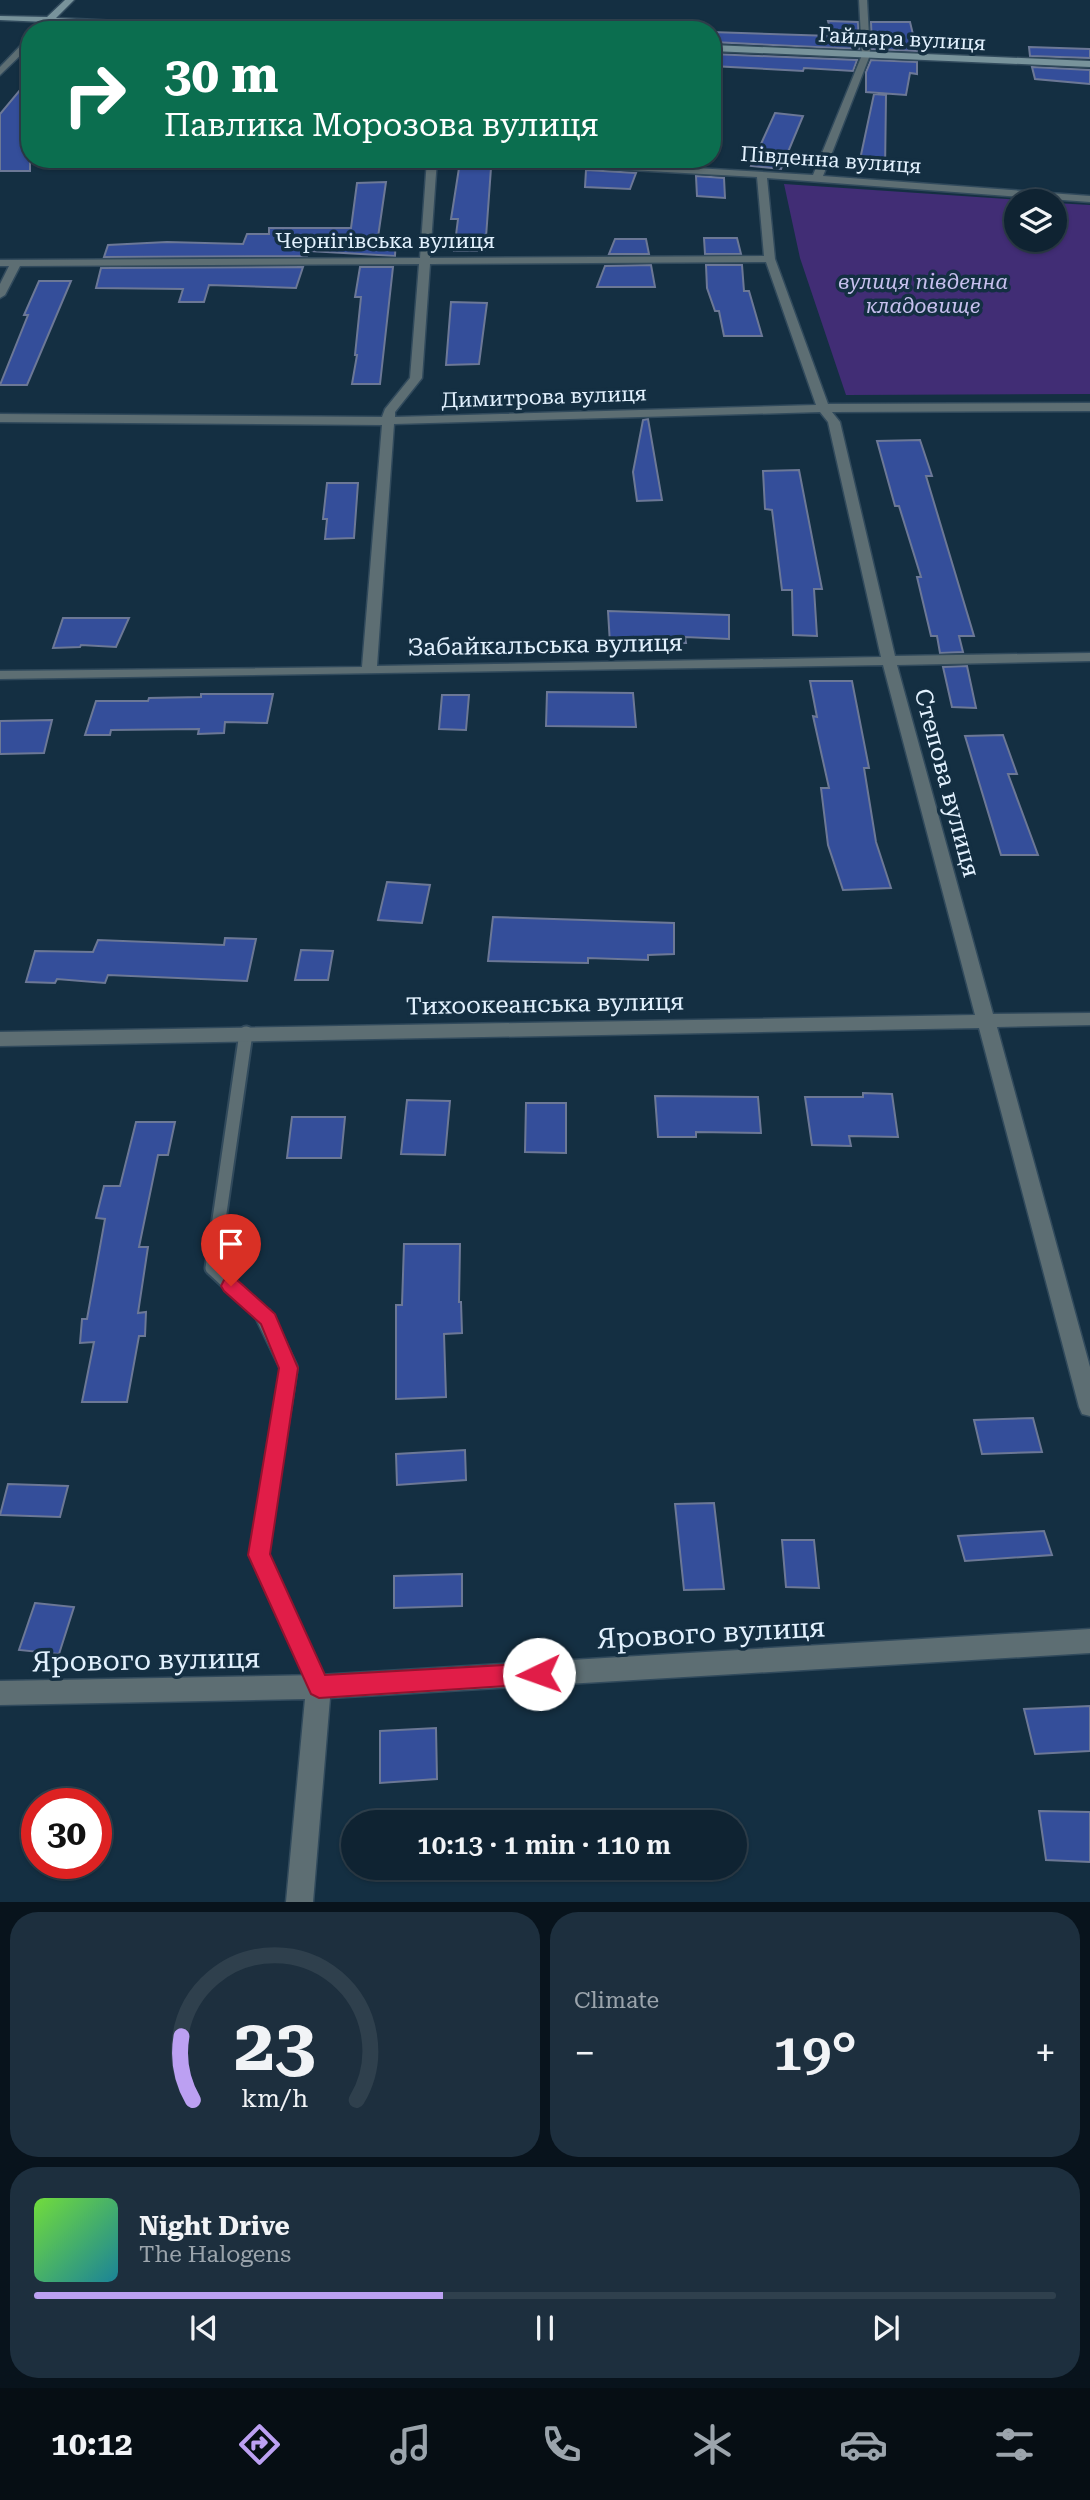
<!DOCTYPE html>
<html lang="en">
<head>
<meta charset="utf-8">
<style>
	body { margin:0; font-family:"Roboto Serif",serif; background:#1d2f3e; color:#f1f3f6; height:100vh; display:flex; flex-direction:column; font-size:26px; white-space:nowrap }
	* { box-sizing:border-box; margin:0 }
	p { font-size:23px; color:#9ba4ac }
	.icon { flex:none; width:38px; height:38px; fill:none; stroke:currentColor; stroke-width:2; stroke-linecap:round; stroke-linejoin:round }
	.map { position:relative; height:1902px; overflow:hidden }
	.side { display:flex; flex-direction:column; gap:10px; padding:10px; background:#08131c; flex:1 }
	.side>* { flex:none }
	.guide { position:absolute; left:21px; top:21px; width:700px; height:147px; border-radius:28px; box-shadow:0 2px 5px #0004,0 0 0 2px #2f404d; background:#0b6e4f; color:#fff; overflow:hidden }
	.fabs { position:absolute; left:1004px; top:189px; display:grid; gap:14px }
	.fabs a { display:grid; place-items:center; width:63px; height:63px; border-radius:50%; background:#0f2332; box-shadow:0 2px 5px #0004,0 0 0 2px #2f404d; font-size:35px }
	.speed { position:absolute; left:21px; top:1788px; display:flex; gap:14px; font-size:35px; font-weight:700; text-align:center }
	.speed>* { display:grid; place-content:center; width:91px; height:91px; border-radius:50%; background:#0f2332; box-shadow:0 2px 5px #0004,0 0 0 2px #2f404d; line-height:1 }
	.speed .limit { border:10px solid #d22; background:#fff; color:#111 }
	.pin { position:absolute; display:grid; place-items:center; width:60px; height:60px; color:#fff; margin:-72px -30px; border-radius:50% 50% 50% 0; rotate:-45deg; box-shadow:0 0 7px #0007 }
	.pin .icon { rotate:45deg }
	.me { position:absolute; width:77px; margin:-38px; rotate:267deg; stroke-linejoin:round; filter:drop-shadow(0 0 5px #0008) }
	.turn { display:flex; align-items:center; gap:24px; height:147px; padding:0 28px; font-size:32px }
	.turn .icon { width:91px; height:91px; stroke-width:2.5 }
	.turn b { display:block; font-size:49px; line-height:60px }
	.big { font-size:52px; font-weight:600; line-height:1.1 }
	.side .widget { flex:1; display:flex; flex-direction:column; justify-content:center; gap:10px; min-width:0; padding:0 24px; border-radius:28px; background:#1d2f3e }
	.side .dial { align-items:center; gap:0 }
	.dial svg { height:182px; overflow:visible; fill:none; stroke:#2f404d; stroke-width:7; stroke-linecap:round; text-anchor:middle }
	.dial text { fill:#f1f3f6; stroke:none }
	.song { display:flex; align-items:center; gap:21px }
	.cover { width:84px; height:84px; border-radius:10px; background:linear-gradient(135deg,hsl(100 70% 55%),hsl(190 70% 35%)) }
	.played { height:7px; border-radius:4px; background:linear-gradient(90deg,#bca0f2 40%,#2f404d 40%) }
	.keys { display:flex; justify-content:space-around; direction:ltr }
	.heat { display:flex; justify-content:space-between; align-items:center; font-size:38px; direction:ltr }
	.side .tiles { flex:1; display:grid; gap:10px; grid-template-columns:1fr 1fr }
	.widget:last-child { grid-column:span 2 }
	.trip { position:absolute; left:341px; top:1810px; width:406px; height:70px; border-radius:35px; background:#0f2332; box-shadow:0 2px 5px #0004,0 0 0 2px #2f404d; font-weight:600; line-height:70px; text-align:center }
	.menu { display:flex; height:112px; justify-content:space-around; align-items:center; background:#060e14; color:#9ba4ac }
	.menu .icon { width:49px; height:49px }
	.menu .on { color:#bca0f2 }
	.menu b { font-size:32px; color:#f1f3f6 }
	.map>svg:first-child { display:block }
</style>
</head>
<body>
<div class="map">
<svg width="1090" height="1902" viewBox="0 0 1090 1902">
	<rect width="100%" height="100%" fill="#142f42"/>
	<path fill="#412d75" d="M784,184l251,17h-18v39h38v-37l35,2v189l-244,1 -46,-137z"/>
	<path fill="#344e9a" stroke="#6c7896" stroke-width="2" d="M828,21l30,1 1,27 -147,-7v-10l120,4z
		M871,22h39l7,29 -45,-2z
		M1029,47l61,2v9l-60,-2z
		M712,54l145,6 -4,11 -49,-3 -1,3 -91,-5z
		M871,60l46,2v12l-7,-1 -4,22 -40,-3v-20z
		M1032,67l58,3v14l-55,-5z
		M30,78v93h-30v-57z
		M874,94l12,1 -1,77 -27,-3z
		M775,113l28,3 -22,53 -30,-3z
		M459,168h32l-6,83h-31l4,-32h-7z
		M586,170l50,3 -6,16 -45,-2z
		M696,176l28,2 1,20 -28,-2z
		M386,182l-8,55h18l-1,19 -86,-5 -2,5 -203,1 4,-12 59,-3 76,2 4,-10h22v-6h82l6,-45z
		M704,238h33l4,16h-36z
		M615,239h31l3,15h-40z
		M651,265l4,22h-58l8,-21z
		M706,265h36l2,26h5l13,45h-38l-5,-25h-4l-8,-23z
		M303,267l-7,21 -87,-3 -5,17h-25l4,-13 -87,-1 5,-20z
		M360,267h33l-13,117h-28l5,-29h-2l6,-58h-6z
		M39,281h32l-44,104h-27l28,-70h-4z
		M451,302l36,1 -8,61 -33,1z
		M648,419l14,81 -25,1 -4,-29 10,-52z
		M920,440l12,36h-6l48,160h-15l4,16 -23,1 -3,-17h-6l-14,-59h4l-22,-71h-4l-18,-65z
		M799,470l23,119h-8l3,47 -24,-1 -1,-45h-10l-10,-80 -7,-1 -2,-38z
		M327,483h31l-4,55 -29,1 2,-20h-4z
		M608,611l121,4v24l-44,-2 1,6 -76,1z
		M63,618h66l-13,29 -35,-2 -1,2 -27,1z
		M967,666l9,42 -24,-1 -9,-40z
		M810,681h42l17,87h-5l12,74 15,46 -48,2 -15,-45 -7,-57h8l-16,-72 4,1z
		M547,692l86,1 3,34 -90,-1z
		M201,694h72l-6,29 -42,-1 -1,11 -26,1 1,-5 -88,1 -1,5h-25l11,-34h52l1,-3 52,-1z
		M442,695h27l-3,35 -27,-1z
		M52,720l-8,33 -44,1v-33z
		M1003,735l14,39h-9l30,81h-37l-36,-119z
		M387,882l43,3 -8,38 -44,-3z
		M493,917l181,6v31l-26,1v5l-60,-2v5l-100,-2z
		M225,938l31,1 -9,42 -139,-6 -3,8 -48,-4 -2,4 -29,-1 9,-31 58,1 5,-12 126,5z
		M301,950l32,1 -5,29h-33z
		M863,1093l29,1 6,43 -49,-1 2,10 -39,-1 -7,-48h58z
		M655,1096l103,1 3,36 -65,-1v5h-38z
		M407,1100l43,1 -5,54 -44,-1z
		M526,1103h40v50l-41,-1z
		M292,1117h53l-4,41h-54z
		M136,1122h39l-7,33h-10l-19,92h9l-10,66 8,-1 -1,24h-6l-12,66h-45l12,-60 -14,1 2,-24h5l18,-100 -9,-1 8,-32h16z
		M404,1244h56l-1,58h2l1,31 -18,1 2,63 -50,2v-94h6z
		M1033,1418l9,34 -60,2 -8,-34z
		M465,1450l1,30 -69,5 -1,-31z
		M8,1484l60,2 -8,31 -60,-2z
		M714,1503l10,86 -40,1 -9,-86z
		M1044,1531l8,24 -87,6 -7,-25z
		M782,1540h32l5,48 -33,-1z
		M462,1574v32l-68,2v-32z
		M35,1603l39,4 -15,47 -40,-4z
		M1090,1706v45l-55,3 -11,-45z
		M436,1728l1,51 -57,4v-52z
		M1039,1811l51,1v50l-44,-2z"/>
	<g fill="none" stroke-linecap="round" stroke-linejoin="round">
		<defs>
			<path id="lane-far1" d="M246,1033l-34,235 54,50"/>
			<path id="lane" d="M264,1316l25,52 -30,187 60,132"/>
			<path id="street" d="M859,0h8l3,55 -47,121 267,20v6l-323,-24 8,81 53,145 262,-1v8l-258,1 8,10 55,234 195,-3v8l-193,4 96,349 97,-1v12l-93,2 93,340v49l-8,-2 -3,-7 -100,-379 -979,18v-14l975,-17 -92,-350 -883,14v-8l362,-4 20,-242 -382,-3v-8l382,3 3,-8 25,-31 9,-114 -399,2 -15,29 -5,3v-14l9,-18h-9v-6l420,-2 7,-99h10l-7,99 334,-2 -7,-79 -271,-15 -5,-3h60l272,16 49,-120zM766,262l50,143 -421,12v-5l27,-34 8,-114zM820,412l8,10 53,235 -504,9 17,-242z
				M46,18l7,2 -8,10h-9z
				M27,39h3v7l-30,29v-8z
				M1090,1629v24l-760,45 -17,204h-27l19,-203 -305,6v-24l319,-6z"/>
			<path id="secondary" d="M65,0h9l-18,18 245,12h-71l-230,-10v-4l47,1z
				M712,45l378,16v6l-378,-16z"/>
		</defs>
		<use href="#lane-far1" stroke="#314a5c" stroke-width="17"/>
		<use href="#lane" stroke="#314a5c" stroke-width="20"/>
		<use href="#street" stroke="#314a5c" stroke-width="3"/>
		<use href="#secondary" stroke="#314a5c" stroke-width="3"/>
		<use href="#lane-far1" stroke="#5d6e73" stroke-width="13"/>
		<use href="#lane" stroke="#5d6e73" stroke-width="17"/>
		<use href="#street" fill="#5d6e73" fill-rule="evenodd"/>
		<use href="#secondary" fill="#78939b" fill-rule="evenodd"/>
	</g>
	<path fill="#e11d48" stroke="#92132f" stroke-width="2" d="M231,1278l6,2 38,34 23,54 -28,186 55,121 214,-12 8,3 3,8 -3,7 -8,3 -220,14 -8,-4 -63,-139 31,-187 -18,-44 -37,-33 -3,-5 3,-6z"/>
	<g text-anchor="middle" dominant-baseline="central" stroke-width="7" stroke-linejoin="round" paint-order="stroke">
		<g font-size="21" fill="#e2f1fe" stroke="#142f42">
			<text transform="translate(902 39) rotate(3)">Гайдара вулиця</text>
			<text transform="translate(831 160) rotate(4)">Південна вулиця</text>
			<text x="385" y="241">Чернігівська вулиця</text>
			<text transform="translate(544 397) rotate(-2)">Димитрова вулиця</text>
		</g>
		<g font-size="21" font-style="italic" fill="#c7c0ee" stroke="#142f42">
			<text x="923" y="282">вулиця південна<tspan x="923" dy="24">кладовище</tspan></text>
		</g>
		<g font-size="24" fill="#e2f1fe" stroke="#142f42">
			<text transform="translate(545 645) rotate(-1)">Забайкальська вулиця</text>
			<text transform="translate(947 783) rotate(75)">Степова вулиця</text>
			<text transform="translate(545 1004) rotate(-1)">Тихоокеанська вулиця</text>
		</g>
		<g font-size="28" fill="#e2f1fe" stroke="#142f42">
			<text transform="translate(711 1633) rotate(-3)">Ярового вулиця</text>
			<text transform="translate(146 1660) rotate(-1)">Ярового вулиця</text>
		</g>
	</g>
</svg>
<div class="fabs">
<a><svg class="icon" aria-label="layers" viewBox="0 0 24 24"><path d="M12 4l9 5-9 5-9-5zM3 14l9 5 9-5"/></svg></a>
</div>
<div class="speed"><div class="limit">30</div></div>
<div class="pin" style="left:231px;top:1286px;background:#d93025"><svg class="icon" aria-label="arrive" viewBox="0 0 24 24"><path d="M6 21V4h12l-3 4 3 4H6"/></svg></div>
<svg class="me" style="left:539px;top:1674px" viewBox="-20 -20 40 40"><circle r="19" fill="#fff"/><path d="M0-13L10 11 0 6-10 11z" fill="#e11d48"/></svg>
<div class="trip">10:13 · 1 min · 110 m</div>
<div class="guide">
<div class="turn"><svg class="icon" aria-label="right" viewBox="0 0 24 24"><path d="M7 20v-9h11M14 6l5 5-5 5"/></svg><div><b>30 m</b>Павлика Морозова вулиця</div></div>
</div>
</div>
<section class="side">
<div class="tiles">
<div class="widget dial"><svg viewBox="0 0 100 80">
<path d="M14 69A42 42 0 1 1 86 69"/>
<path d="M14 69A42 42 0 0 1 9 41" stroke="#bca0f2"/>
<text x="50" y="56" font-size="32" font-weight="700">23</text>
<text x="50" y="72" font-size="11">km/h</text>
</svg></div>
<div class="widget"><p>Climate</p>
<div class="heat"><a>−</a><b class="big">19°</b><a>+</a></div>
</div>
<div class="widget">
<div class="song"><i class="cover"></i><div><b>Night Drive</b><p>The Halogens</p></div></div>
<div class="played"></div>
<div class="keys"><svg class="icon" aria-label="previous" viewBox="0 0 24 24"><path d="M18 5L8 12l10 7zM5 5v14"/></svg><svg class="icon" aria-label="pause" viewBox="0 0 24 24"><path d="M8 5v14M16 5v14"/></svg><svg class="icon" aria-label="next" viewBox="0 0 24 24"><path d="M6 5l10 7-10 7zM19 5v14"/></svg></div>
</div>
</div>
</section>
<nav class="menu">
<b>10:12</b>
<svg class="icon on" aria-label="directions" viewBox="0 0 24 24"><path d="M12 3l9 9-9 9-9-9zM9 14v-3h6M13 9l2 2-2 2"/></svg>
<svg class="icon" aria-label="music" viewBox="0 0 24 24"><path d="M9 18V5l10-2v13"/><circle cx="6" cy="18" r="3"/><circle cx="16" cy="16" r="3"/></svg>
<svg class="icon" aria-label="phone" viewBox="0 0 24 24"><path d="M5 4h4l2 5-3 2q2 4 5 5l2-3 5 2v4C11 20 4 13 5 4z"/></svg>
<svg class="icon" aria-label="climate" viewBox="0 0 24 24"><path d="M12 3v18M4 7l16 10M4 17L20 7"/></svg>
<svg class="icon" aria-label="car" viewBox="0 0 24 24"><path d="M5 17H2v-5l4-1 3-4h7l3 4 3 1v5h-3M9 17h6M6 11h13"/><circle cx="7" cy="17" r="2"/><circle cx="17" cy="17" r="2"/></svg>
<svg class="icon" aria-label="filters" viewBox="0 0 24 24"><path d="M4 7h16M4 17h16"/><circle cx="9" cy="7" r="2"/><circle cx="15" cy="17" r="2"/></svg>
</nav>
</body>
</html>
